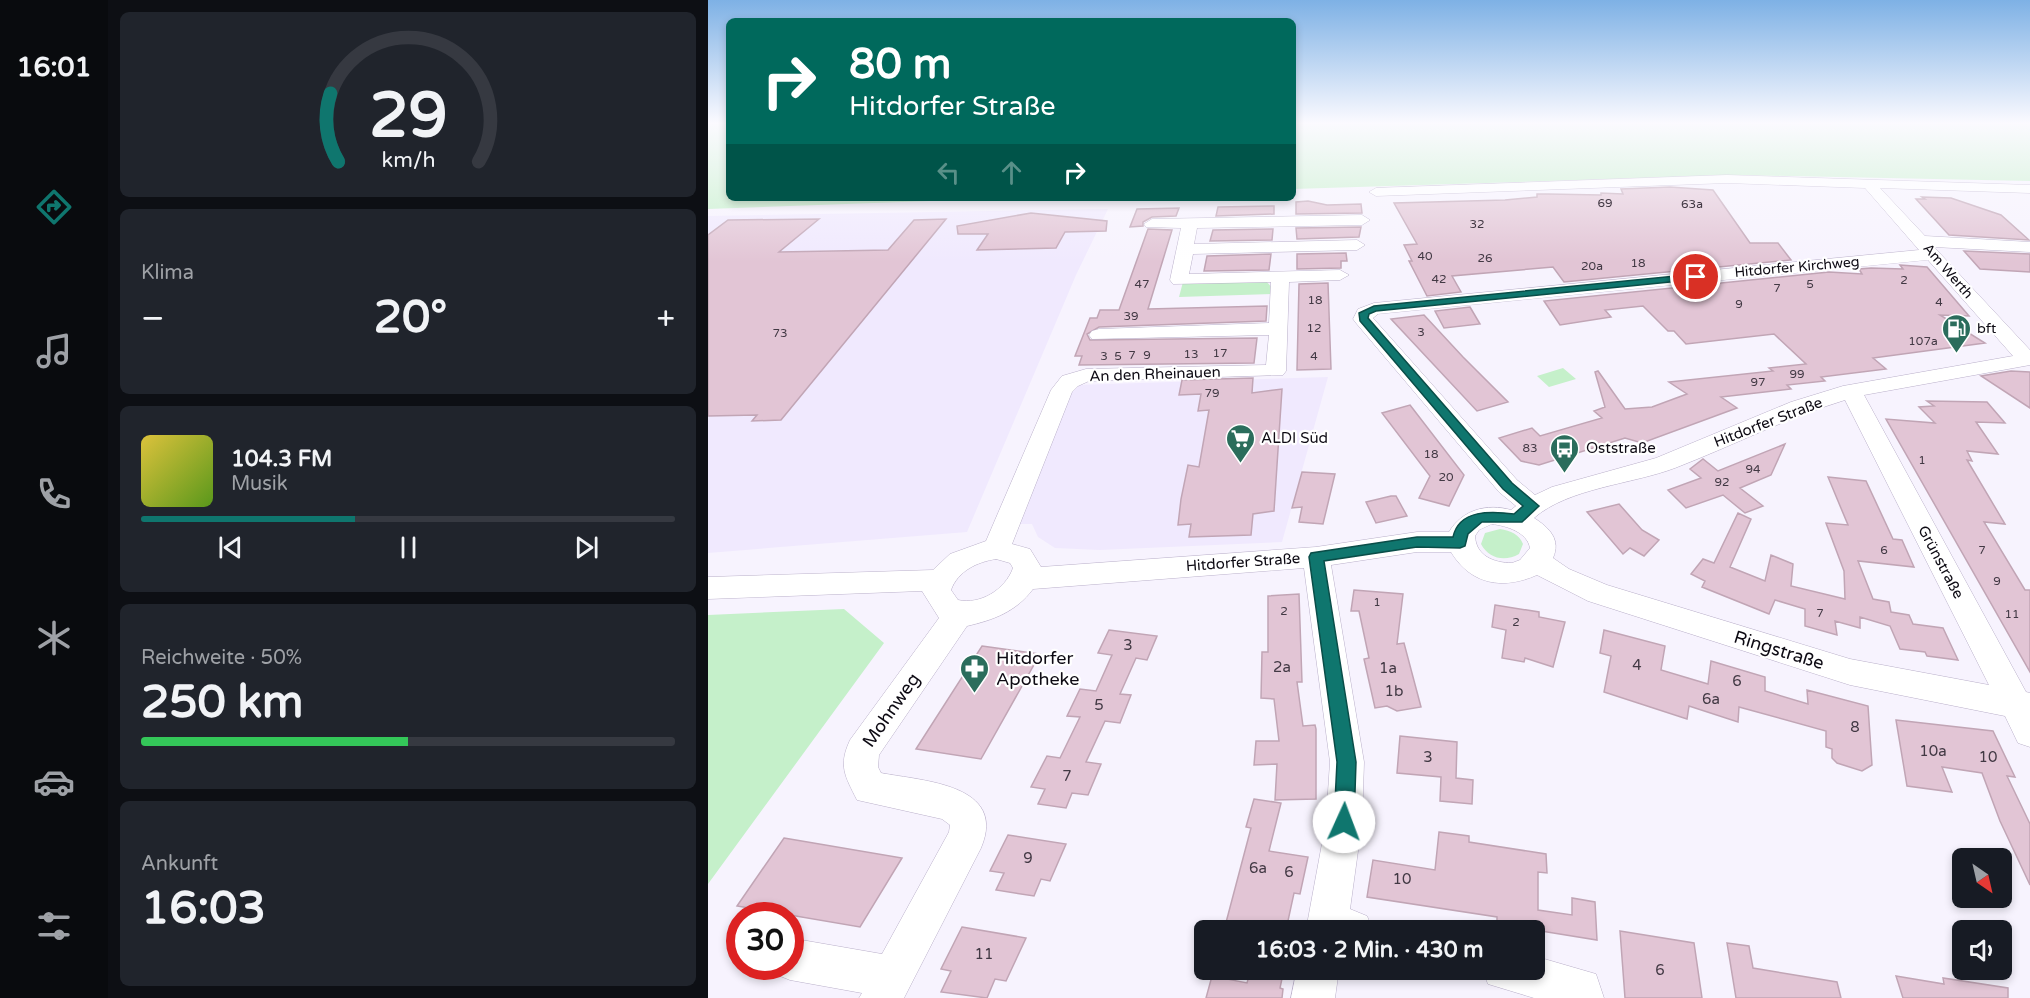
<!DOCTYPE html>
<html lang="de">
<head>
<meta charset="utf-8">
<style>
	body { margin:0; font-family:"Varela Round",sans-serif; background:#20242c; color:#f1f3f6; height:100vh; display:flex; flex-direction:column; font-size:22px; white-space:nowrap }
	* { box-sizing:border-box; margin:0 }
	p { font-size:20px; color:#9ea1a6 }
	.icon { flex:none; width:33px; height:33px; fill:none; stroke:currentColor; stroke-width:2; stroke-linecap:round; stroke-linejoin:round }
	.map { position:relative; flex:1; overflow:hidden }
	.panel { display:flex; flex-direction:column; gap:12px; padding:12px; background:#0d0f14; width:600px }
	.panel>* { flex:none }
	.top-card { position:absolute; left:18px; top:18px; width:570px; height:183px; border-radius:9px; box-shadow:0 3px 9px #0003; background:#00695c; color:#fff; overflow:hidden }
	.needle { width:39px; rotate:146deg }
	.tools { position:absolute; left:1244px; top:848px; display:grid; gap:12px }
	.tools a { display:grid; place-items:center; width:60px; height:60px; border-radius:9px; background:#171b24; box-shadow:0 3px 9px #0003; font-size:30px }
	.speed { position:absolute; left:18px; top:902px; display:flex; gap:12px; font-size:30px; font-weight:700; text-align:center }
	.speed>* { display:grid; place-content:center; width:78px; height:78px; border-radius:50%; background:#171b24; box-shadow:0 3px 9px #0003; line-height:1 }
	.speed .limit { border:9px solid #d22; background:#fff; color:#111 }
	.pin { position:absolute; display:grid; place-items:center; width:51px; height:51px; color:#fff; margin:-26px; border:3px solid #fff; border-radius:50%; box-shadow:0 2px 6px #0007 }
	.me { position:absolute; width:66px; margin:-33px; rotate:2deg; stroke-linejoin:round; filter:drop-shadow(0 0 4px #0008) }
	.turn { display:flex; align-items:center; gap:21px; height:126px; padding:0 24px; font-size:27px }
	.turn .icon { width:78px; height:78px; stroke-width:2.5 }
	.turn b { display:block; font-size:42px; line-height:51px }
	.lanes { display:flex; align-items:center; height:57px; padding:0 24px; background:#0003; justify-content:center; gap:30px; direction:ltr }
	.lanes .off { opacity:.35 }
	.big { font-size:45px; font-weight:800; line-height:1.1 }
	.panel .tile { flex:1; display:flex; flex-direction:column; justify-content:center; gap:9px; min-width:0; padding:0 21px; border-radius:9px; background:#20242c }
	.panel .dial { align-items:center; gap:0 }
	.dial svg { height:156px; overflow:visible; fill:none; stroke:#363941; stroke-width:7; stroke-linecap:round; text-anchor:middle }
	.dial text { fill:#f1f3f6; stroke:none }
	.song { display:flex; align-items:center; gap:18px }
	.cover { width:72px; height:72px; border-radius:9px; background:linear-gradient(135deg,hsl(50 70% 55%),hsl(90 70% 35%)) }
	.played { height:6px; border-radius:3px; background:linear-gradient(90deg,#0f766e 40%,#363941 40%) }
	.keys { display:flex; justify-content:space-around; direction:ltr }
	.heat { display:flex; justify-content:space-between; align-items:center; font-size:33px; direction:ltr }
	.charge { height:9px; border-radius:4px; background:linear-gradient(90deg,#34c759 50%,#363941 0) }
	.trip { position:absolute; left:486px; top:920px; width:351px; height:60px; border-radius:9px; background:#171b24; box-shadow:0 3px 9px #0003; font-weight:800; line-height:60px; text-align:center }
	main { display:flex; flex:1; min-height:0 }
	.tab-bar { display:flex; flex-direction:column; width:108px; justify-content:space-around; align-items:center; background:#090b0e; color:#9ea1a6 }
	.tab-bar .icon { width:42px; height:42px }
	.tab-bar .active { color:#0f766e }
	.tab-bar b { font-size:27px; color:#f1f3f6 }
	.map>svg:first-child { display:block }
</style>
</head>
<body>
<main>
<nav class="tab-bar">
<b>16:01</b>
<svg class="icon active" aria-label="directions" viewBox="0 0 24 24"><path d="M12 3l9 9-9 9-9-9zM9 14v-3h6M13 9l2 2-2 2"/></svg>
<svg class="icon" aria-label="music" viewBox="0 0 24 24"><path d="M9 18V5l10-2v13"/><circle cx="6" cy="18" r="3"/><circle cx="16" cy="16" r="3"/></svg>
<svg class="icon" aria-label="phone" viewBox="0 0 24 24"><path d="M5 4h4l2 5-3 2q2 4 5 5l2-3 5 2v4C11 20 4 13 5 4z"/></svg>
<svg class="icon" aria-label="climate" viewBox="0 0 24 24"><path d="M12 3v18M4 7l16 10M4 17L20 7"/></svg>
<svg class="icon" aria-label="car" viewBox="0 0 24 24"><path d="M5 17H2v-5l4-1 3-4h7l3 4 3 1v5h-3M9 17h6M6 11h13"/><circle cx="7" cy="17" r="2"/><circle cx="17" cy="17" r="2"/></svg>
<svg class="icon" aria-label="filters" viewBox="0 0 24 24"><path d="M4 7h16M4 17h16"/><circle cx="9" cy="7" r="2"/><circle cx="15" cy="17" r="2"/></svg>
</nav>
<section class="panel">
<div class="tile dial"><svg viewBox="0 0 100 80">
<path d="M14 69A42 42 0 1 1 86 69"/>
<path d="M14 69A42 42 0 0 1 10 34" stroke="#0f766e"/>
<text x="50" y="56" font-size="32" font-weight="700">29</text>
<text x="50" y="72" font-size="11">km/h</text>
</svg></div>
<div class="tile"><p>Klima</p>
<div class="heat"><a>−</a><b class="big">20°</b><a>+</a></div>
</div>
<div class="tile">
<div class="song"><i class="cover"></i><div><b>104.3 FM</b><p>Musik</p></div></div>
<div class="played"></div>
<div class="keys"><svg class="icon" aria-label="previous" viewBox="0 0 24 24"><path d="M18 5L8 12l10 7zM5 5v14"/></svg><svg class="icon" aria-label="pause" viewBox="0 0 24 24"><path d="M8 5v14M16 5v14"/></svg><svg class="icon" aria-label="next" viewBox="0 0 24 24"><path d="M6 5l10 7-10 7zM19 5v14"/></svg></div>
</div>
<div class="tile"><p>Reichweite · 50%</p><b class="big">250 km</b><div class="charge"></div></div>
<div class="tile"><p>Ankunft</p><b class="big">16:03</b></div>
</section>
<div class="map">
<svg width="1322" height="998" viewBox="0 0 1322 998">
	<rect width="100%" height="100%" fill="#f7f3fe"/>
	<path fill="#f0e9fe" d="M400,209l-32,66 -109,257 -259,21v-337z
		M620,377l-46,165 -182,8 -45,-2 -17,-11 -6,-13h-14l51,-132 8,-7z"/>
	<path fill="#c5f0ca" d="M0,123h21v75h206l-5,3 -222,8z
		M585,123h737v58l-293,-6 -444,14z
		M558,281l7,8 1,5 -95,3 4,-15z
		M855,368l13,11 -27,8 -12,-11z
		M792,529c11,2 19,5 23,15l-4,10c-14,8 -30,5 -38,-10l4,-11z
		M136,609l40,34 -176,241v-269z"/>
	<path fill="#e2c5d5" stroke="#c1a5b5" stroke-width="1.5" d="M962,187l43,3 37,53h28l13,17 -227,22 -11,-15 -101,9 9,16 -34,4 -18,-35h3l-8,-16 13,-1 -23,-41 111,-3 32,-3v-3h11l53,1v-2l22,1 -2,-5z
		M1214,197l29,1 50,17 28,25 -80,-5 -33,-36h9z
		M600,201l19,4 34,-1 1,9 -66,1v-12z
		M566,206v8l-58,2 2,-9z
		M471,208l-3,8 -24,1 -9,5v4l-13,1 7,-18z
		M323,213l76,8 -1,10 -41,1 -9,16 -79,2 11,-16h-30l-1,-8z
		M111,219l-40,33 109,-2 26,-30 32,-1 -165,201 -29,1 5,-6 -49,1v-181l20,-15z
		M653,227l-2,10 -62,2 -1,-11z
		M440,229l24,1 -24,79 119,-3 -1,15 -167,6 -12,7 3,6 167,-2 -3,25 -175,2 3,-9h-7l15,-38h7l3,-8h19z
		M565,229l-1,11 -62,1 3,-11z
		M1256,251l66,3v18l-50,-3z
		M638,253l1,8h-6v7l-44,1v-15z
		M563,254l-2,16 -65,1 3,-15z
		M1192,265l27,2 42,49 -29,-1 45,28 -112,15 13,11 -65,8 4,4 -38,4 4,4 -70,8 16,11 -95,35 -17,-5 -86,27 -18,-4 -22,-23 33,-10 8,8 62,-18 -8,-7 11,-4 -10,-35 3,-1 27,38 27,-2 35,-13 -18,-12 104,-11 -4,-3 37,-4 -32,-30 -88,10 -12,-13h-6l-25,-25 -38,4 6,7 -51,8 -16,-24 285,-29 33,2 -3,-5 12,-1 32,1z
		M620,283l3,86 -34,1 2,-86z
		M762,307l10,17 -36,4 -9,-17z
		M716,315l39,42 45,45 -31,9 -86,-92z
		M1303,371l19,1v36l-49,-32z
		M545,378l-1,15 30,-4 -8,122 -21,3 -2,21 -62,2 2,-13 -13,1 3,-26 7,-34 11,2 10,-57 -11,1 3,-17 -22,1 3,-15z
		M1219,401l60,1 18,21 -29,-1 22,32 -31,-3 5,10 -5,-1 38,64 -21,-2 41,68h5v82l-144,-253 49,4 -16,-16 15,-1z
		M702,405l54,70 -15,31 -30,-8 11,-22 -48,-63z
		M1077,444l-14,31 -31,13 23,18 -18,7 -22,-18 -37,13 -18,-18 33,-12 -11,-9 13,-10 15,12z
		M594,472l33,2 -12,50 -24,-2 3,-15 -10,1z
		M1120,477l38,4 27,58 9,1 12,27 -56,-6 15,38 16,3 2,10 18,3 4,9 30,4 15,32 -31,-4 -2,-4 -25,-3 -10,-23 -30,-9v11l-25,-7 2,14 -32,-9v-17l-30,-9 -6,14 -67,-27 3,-6 -14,-7 12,-15 11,4 24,-50 13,6 -21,48 35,14 6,-26 22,9 -2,22 54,13 -1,-28 -18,-48 22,2z
		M683,496h5l11,20 -31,7 -10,-21z
		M911,504l23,26 17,10 -15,16 -14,-8 -7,6 -36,-42z
		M646,590l49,4 -6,50 7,-1 17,64 -24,4 -10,-5 -12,2 -11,-49 5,-1 -10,-47h-8z
		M591,594l3,88h-5l6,44 12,-1 1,4v70l-41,1 2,-36 -23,1 2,-24h23l-5,-42 -13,-1 1,-46h6v-56z
		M787,605l44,7v5l26,5 -12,45 -28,-9 -1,4 -22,-4 4,-28 -14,-3z
		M401,630l48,6 -10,24 -11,-2 -16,36 11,1 -11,28 -15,-2 -19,41 15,2 -13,31 -16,-2 -6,15 -28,-4 7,-15 -14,-2 16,-31 13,2 20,-41 -13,-1 13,-27 16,2 16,-36 -14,-2z
		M896,630l61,16 -4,24 47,14 3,-23 54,16v14l43,13 -1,-14 61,16 4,59 -10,6 -25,-8 -5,-5v-9l-6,-2v-16l-87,-24 -1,15 -49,-16 -2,13 -83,-27 7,-36 -11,-3z
		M274,646l58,8 -59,105 -65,-10z
		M1188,720l97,11 22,46 -8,-1 23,48v61l-30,-64 -18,-48 -40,-6 10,25 -45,-6z
		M692,736l57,6 -1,36 17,2 -1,24 -32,-3 1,-24 -44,-4z
		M546,799l27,4 -12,48 39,6 -8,37 -6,-1 -8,37h-62l27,-102 -5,-1z
		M731,832l30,4v6l77,12 1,19 -9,-1v38l34,5v-17l23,4 2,38 -100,-16v-7l-130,-20 6,-37 62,10z
		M300,835l58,9 -16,37 -9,-2 -7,17 -38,-6 8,-17 -14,-2z
		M76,838l118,20 -42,69 -123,-21z
		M254,927l64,11 -20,43 -11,-2 -8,19 -46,-6 10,-21 -10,-2z
		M912,931l74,12 8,55h-77z
		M1019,943l22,3 4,22 84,14 4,16h-105z
		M543,969h33l-4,19 3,1 -1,9h-76l6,-22 35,7z
		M1188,976l48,8 -1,-6 65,10v10h-105z"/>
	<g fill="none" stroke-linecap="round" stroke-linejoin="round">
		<defs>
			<path id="minor" d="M1019,175l303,10v8l-150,-5 45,48 105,6v10l-96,-5 96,103v15l-166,30 162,297 4,1v54l-12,-4 -13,-27 -155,-31 -262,-84 -51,-26c-34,15 -66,10 -86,-23h-34l-86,13 33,197 -2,60 -12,87 17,7 6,14h-67l20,-108 4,-60 -26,-194 -271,21c-17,23 -40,31 -66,37l-88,129 -1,12 3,6c42,8 127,11 100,75l-77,150h-45l3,-5 -72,-13 -15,-6 -3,-8h18v-28l92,16 67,-122 1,-7 -8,-6 -85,-19c-12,-24 -19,-34 -7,-60l89,-122 -17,-27 -214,8v-22l225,-7 17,-16 36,-13 65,-151 11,-14 24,-7 180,-4 3,-30 -177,4 -3,-4 3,-4 7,-2 170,-6 2,-41 -98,2 -3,-4 11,-52 -35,-1 -2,-3 8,-5 210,-4 8,5 -8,5 -165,3 -3,16 163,-4 8,5 -8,5 -164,4 -4,20 151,-4 9,5 -9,5 -51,2 -3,89 -3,4 -194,6 -11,5 -6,6 -60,152 18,5 11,18 275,-20 101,-15h32c13,-22 38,-29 62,-22l5,-4 -17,-14 -143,-169 -3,-4 5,-10 16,-6 545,-53 -54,-62 -138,-5 -351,13 -7,-4 7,-4zM1220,260l85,96 -170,30 -52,16 -135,56 -104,29 -17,8 -18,-15 -144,-162 5,-4zM1137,400l144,285 -139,-26 -243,-74 -38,-16 -16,-11c8,-18 -3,-30 -19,-40 34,-30 99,-34 141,-50 57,-22 111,-50 170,-68zM784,524c15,2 35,8 38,24l-10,12 -8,3c-18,0 -36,-7 -37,-27l4,-6zM288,559l14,4 3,5c-8,22 -33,37 -55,32l-7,-10c7,-19 26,-28 45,-31z
				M826,956l62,18 8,24h-70l-46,-14 -6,-15h52z
				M589,969h42l-4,29h-44z"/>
		</defs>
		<use href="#minor" stroke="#bab0ca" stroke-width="1"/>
		<use href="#minor" fill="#fff" fill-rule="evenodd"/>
	</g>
	<linearGradient id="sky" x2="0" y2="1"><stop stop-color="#7eb1e5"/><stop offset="0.47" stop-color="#fbfaff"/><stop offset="1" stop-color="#fbfaff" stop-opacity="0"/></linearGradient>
	<rect width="1322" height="262" fill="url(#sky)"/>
	<path fill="#0f766e" stroke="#0a4d48" stroke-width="1.5" d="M988,274l5,3 -1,2 -324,32 -7,3 -1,4 144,165 27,23 -17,16h-40l-14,12 -3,12 -5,2 -43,-1 -93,14 32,201 -2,60 -3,6 -7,3 -7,-3 -3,-6 3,-60 -28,-205 2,-4 106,-16h36c6,-28 39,-26 61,-23l9,-8 -20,-17 -143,-168 -1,-8 15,-7z"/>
	<defs>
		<symbol id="fuel-pin" viewBox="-11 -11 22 30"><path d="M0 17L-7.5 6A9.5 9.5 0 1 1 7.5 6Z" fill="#2b6d5c" stroke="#fff"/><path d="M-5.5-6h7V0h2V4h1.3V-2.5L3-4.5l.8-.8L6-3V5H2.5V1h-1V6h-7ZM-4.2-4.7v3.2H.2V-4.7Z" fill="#fff"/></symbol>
		<symbol id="supermarket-pin" viewBox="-11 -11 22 30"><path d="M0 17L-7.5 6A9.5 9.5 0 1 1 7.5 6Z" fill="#2b6d5c" stroke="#fff"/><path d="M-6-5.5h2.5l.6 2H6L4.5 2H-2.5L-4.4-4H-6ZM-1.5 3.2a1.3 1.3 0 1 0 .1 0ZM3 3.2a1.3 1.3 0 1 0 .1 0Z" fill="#fff"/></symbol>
		<symbol id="bus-pin" viewBox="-11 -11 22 30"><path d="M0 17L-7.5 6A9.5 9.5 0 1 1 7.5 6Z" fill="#2b6d5c" stroke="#fff"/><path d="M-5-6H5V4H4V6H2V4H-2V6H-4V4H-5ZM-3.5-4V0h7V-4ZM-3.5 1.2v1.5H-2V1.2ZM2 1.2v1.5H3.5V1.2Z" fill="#fff"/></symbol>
		<symbol id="pharmacy-pin" viewBox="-11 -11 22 30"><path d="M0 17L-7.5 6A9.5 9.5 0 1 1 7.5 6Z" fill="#2b6d5c" stroke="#fff"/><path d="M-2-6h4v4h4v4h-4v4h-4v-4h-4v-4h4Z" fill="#fff"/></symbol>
	</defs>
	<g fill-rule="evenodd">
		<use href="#fuel-pin" x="1232" y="312" width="33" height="45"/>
		<use href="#supermarket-pin" x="516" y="422" width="33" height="45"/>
		<use href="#bus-pin" x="840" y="432" width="33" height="45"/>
		<use href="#pharmacy-pin" x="250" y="652" width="33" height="45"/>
	</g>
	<g text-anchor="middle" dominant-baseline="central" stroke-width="4.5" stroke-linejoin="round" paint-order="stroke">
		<g font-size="12" fill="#423944">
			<text x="897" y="203">69</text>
			<text x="984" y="204">63a</text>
			<text x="769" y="224">32</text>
			<text x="717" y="256">40</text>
			<text x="777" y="258">26</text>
			<text x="930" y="263">18</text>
			<text x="884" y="266">20a</text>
			<text x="731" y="279">42</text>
			<text x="1196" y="280">2</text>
			<text x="434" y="284">47</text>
			<text x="1102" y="284">5</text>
			<text x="1069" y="288">7</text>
			<text x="607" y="300">18</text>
			<text x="1231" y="302">4</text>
			<text x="1031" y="304">9</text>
			<text x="423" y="316">39</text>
			<text x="606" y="328">12</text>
			<text x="713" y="332">3</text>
			<text x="72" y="333">73</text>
			<text x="1215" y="341">107a</text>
			<text x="512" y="353">17</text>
			<text x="483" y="354">13</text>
			<text x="424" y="355">7</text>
			<text x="439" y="355">9</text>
			<text x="396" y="356">3</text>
			<text x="410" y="356">5</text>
			<text x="606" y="356">4</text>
			<text x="1089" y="374">99</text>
			<text x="1050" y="382">97</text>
			<text x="504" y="393">79</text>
			<text x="822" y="448">83</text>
			<text x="723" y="454">18</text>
			<text x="1214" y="460">1</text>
			<text x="1045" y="469">94</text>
			<text x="738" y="477">20</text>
			<text x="1014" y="482">92</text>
			<text x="1176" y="550">6</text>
			<text x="1274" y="550">7</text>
			<text x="1289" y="581">9</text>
			<text x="669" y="602">1</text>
			<text x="576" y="611">2</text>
			<text x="1112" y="613">7</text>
			<text x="1304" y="614">11</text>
			<text x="808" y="622">2</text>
		</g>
		<g font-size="14" fill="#0d0a13" stroke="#fff">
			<text transform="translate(1089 267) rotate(-5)">Hitdorfer Kirchweg</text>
			<text transform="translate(1240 271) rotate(49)">Am Werth</text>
		</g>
		<g font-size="14" fill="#0d0a13" stroke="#fff" text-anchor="start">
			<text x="1269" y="328">bft</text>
		</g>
		<g font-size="15" fill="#0d0a13" stroke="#fff">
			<text transform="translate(447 374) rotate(-2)">An den Rheinauen</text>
			<text transform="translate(1060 422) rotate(-21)">Hitdorfer Straße</text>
			<text transform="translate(535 562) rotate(-4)">Hitdorfer Straße</text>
			<text transform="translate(1233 562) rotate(62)">Grünstraße</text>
		</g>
		<g font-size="15" fill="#0d0a13" stroke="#fff" text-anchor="start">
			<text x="553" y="438">ALDI Süd</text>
			<text x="878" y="448">Oststraße</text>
		</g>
		<g font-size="15" fill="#423944">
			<text x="420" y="645">3</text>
			<text x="929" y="665">4</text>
			<text x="574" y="667">2a</text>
			<text x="680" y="668">1a</text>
			<text x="1029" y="681">6</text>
			<text x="686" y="691">1b</text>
			<text x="1003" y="699">6a</text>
			<text x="391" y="705">5</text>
			<text x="1147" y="727">8</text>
			<text x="1225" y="751">10a</text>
			<text x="720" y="757">3</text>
			<text x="1280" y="757">10</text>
			<text x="359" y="776">7</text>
			<text x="320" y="858">9</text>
			<text x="550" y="868">6a</text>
			<text x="581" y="872">6</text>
			<text x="694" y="879">10</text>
			<text x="276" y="954">11</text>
			<text x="952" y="970">6</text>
		</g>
		<g font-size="18" fill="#0d0a13" stroke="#fff">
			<text transform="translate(1071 650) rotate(17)">Ringstraße</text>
			<text transform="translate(183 710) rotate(-55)">Mohnweg</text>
		</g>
		<g font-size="18" fill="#0d0a13" stroke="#fff" text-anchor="start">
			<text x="288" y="658">Hitdorfer<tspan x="288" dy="21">Apotheke</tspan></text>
		</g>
	</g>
</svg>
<div class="tools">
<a><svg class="needle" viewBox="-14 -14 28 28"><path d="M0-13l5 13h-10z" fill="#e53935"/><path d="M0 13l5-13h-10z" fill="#9ea1a6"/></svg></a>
<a><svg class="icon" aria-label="sound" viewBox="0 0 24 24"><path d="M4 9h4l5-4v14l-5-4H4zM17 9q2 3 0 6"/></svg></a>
</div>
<div class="speed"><div class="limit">30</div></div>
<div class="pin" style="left:988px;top:277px;background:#d93025"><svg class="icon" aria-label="arrive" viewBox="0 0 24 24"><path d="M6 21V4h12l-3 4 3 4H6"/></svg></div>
<svg class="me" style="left:636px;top:822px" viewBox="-20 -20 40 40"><circle r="19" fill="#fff"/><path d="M0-13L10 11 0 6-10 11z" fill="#0f766e"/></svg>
<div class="trip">16:03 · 2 Min. · 430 m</div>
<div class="top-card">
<div class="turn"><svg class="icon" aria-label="right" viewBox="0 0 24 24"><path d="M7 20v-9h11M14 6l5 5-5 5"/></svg><div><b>80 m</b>Hitdorfer Straße</div></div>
<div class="lanes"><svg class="icon off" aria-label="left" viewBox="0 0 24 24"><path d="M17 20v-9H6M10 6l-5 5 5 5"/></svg><svg class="icon off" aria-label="ahead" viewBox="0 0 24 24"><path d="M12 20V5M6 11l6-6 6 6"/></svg><svg class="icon" aria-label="right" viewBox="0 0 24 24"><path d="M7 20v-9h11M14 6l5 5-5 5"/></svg></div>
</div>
</div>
</main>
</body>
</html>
